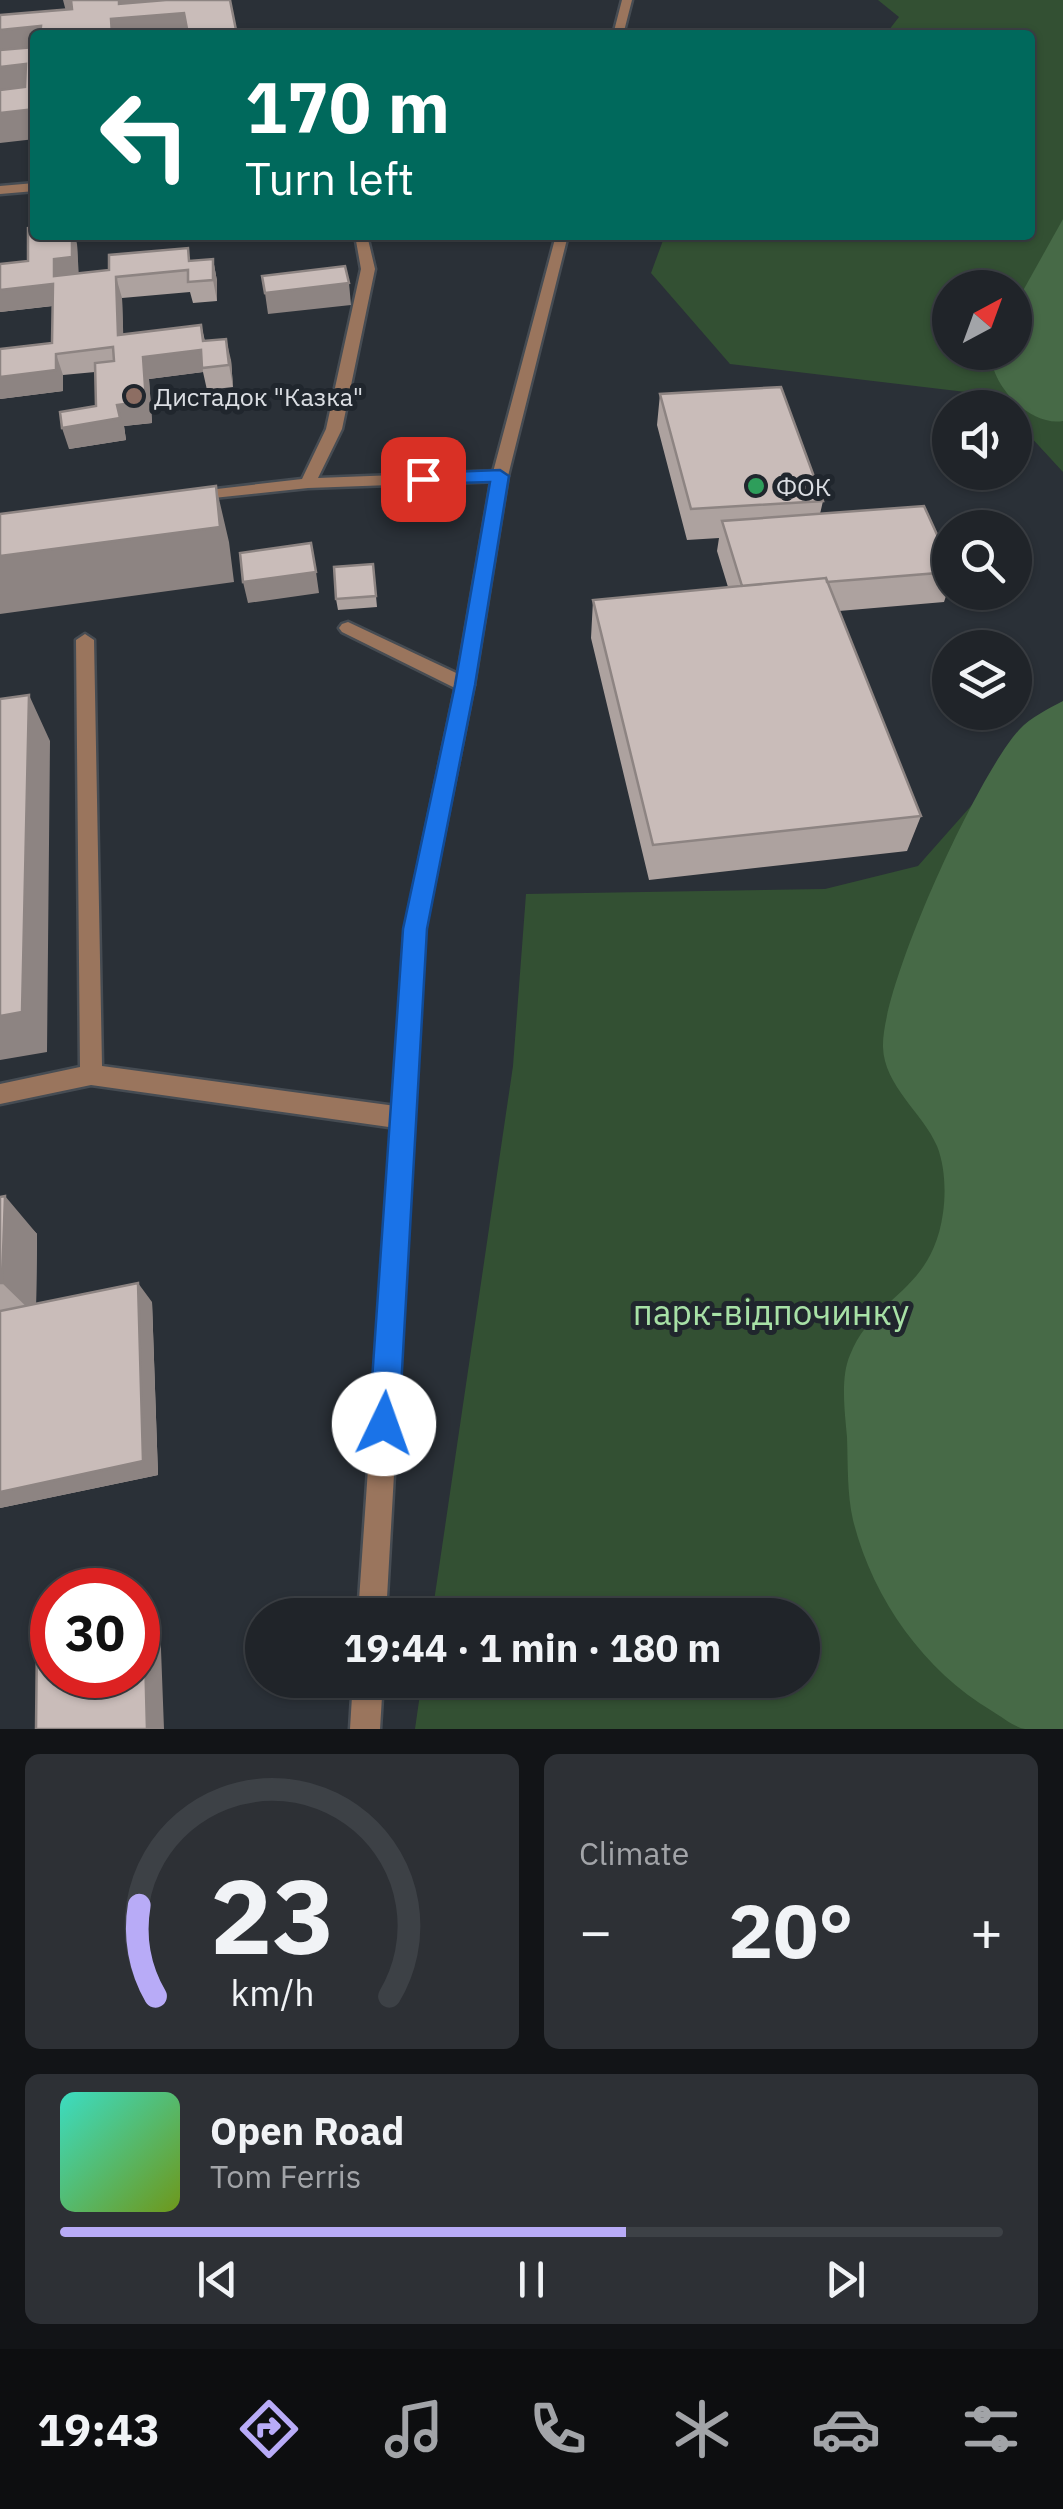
<!DOCTYPE html>
<html lang="en">
<head>
<meta charset="utf-8">
<style>
	body { margin:0; font-family:"IBM Plex Sans",sans-serif; background:#2d3035; color:#f1f3f6; height:100vh; display:flex; flex-direction:column; font-size:38px; white-space:nowrap }
	* { box-sizing:border-box; margin:0 }
	p { font-size:32px; color:#a2a4a8 }
	.icon { flex:none; width:55px; height:55px; fill:none; stroke:currentColor; stroke-width:2; stroke-linecap:round; stroke-linejoin:round }
	.map { position:relative; height:1729px; overflow:hidden }
	.details { display:flex; flex-direction:column; gap:25px; padding:25px; background:#121417; flex:1 }
	.details>* { flex:none }
	.top-card { position:absolute; left:30px; top:30px; width:1005px; height:210px; border-radius:10px; box-shadow:0 2px 8px #0004,0 0 0 2px #3d4146; background:#00695c; color:#fff; overflow:hidden }
	.needle { width:65px; rotate:41deg }
	.controls { position:absolute; left:932px; top:270px; display:grid; gap:20px }
	.controls a { display:grid; place-items:center; width:100px; height:100px; border-radius:50%; background:#202429; box-shadow:0 2px 8px #0004,0 0 0 2px #3d4146; font-size:50px }
	.speed { position:absolute; left:30px; top:1568px; display:flex; gap:20px; font-size:50px; font-weight:700; text-align:center }
	.speed>* { display:grid; place-content:center; width:130px; height:130px; border-radius:50%; background:#202429; box-shadow:0 2px 8px #0004,0 0 0 2px #3d4146; line-height:1 }
	.speed .limit { border:15px solid #d22; background:#fff; color:#111 }
	.pin { position:absolute; display:grid; place-items:center; width:85px; height:85px; color:#fff; margin:-42px; border-radius:20px; box-shadow:0 5px 15px #0006 }
	.me { position:absolute; width:110px; margin:-55px; rotate:3deg; stroke-linejoin:round; filter:drop-shadow(0 0 8px #0008) }
	.turn { display:flex; align-items:center; gap:35px; height:210px; padding:0 50px; font-size:45px }
	.turn .icon { width:130px; height:130px; stroke-width:2.5 }
	.turn b { display:block; font-size:70px; line-height:85px }
	.big { font-size:75px; font-weight:800; line-height:1.1 }
	.details .card { flex:1; display:flex; flex-direction:column; justify-content:center; gap:15px; min-width:0; padding:0 35px; border-radius:15px; background:#2d3035 }
	.details .dial { align-items:center; gap:0 }
	.dial svg { height:260px; overflow:visible; fill:none; stroke:#3d4146; stroke-width:7; stroke-linecap:round; text-anchor:middle }
	.dial text { fill:#f1f3f6; stroke:none }
	.song { display:flex; align-items:center; gap:30px }
	.cover { width:120px; height:120px; border-radius:15px; background:linear-gradient(135deg,hsl(170 70% 55%),hsl(80 70% 35%)) }
	.played { height:10px; border-radius:5px; background:linear-gradient(90deg,#b8abf7 60%,#3d4146 60%) }
	.keys { display:flex; justify-content:space-around; direction:ltr }
	.heat { display:flex; justify-content:space-between; align-items:center; font-size:55px; direction:ltr }
	.details .tiles { flex:1; display:grid; gap:25px; grid-template-columns:1fr 1fr }
	.card:last-child { grid-column:span 2 }
	.trip { position:absolute; left:245px; top:1598px; width:575px; height:100px; border-radius:50px; background:#202429; box-shadow:0 2px 8px #0004,0 0 0 2px #3d4146; font-weight:800; line-height:100px; text-align:center }
	.tabs { display:flex; height:160px; justify-content:space-around; align-items:center; background:#0d0e10; color:#a2a4a8 }
	.tabs .icon { width:70px; height:70px }
	.tabs .current { color:#b8abf7 }
	.tabs b { font-size:45px; color:#f1f3f6 }
	.map>svg:first-child { display:block }
</style>
</head>
<body>
<div class="map">
<svg width="1063" height="1729" viewBox="0 0 1063 1729">
	<rect width="100%" height="100%" fill="#2a3037"/>
	<path fill="#335033" fill-rule="evenodd" d="M878,0h185v472l-48,-52v-12l-11,-1 -13,-12 -261,-31 -79,-91 14,-38h365v-200h-145l14,-18zM950,288h65v64h-65z
		M1063,702v1027h-648l7,-49h380v-65h-370l81,-549 13,-172 299,-5 93,-23z"/>
	<path fill="#476a47" d="M1063,219v202c-33,6 -73,-37 -72,-68l24,-1v-47z
		M1063,701v1028c-12,0 -26,0 -38,0 -11,-2 -23,-12 -33,-18 -69,-41 -120,-114 -139,-191 -6,-26 -5,-56 -6,-83 -2,-24 -7,-59 3,-82 24,-60 82,-62 93,-142 3,-21 2,-47 -6,-67 -14,-33 -53,-60 -54,-99 -2,-61 94,-271 136,-317 12,-13 29,-21 44,-29z"/>
	<g fill="none" stroke-linecap="round" stroke-linejoin="round">
		<defs>
			<path id="service" d="M35,183v8l-35,3v-8z
				M355,235h12l8,34 -33,160 -24,49 182,-7 8,5 -8,5 -192,7 -123,13 -2,-4 8,-5 111,-13 24,-50 35,-160z
				M348,622l123,58 3,5 -9,7 -6,-2 -117,-58 -3,-4 3,-4z
				M85,634l9,6 8,426 301,41 8,4 3,7 -3,7 -8,4 -312,-44 -91,19v-20l80,-17 -4,-427z"/>
			<path id="minor" d="M622,0h10l-9,35h-10z
				M556,235h12l-60,241 -34,209 -49,244 -39,686h-28l47,-686 51,-244 36,-209z
				M353,1680h30l-3,49h-30z"/>
		</defs>
		<use href="#service" stroke="#464c53" stroke-width="5"/>
		<use href="#minor" stroke="#464c53" stroke-width="5"/>
		<use href="#service" fill="#9a755d" fill-rule="evenodd"/>
		<use href="#minor" fill="#9a755d" fill-rule="evenodd"/>
	</g>
	<path fill="#ada29f" d="M77,244l1,29 135,-14 4,22v20l-24,2 -3,-11 -68,6 1,36 78,-9 4,16 26,19 2,27 -26,3 -4,-18 -54,7 3,44 -28,3 2,14 -57,9 27,-43 -1,-34 -32,3v16l-63,8v-50l52,-6 1,-37 -53,6v-48l28,-3z
		M660,394l163,107 -3,13 130,49v21l-6,18 -105,9 82,205 -14,35 -258,29 -58,-242 2,-38 135,-13 -11,-36 2,-13 -32,2 -30,-115z
		M373,564l4,43 -39,3 -2,-11z
		M0,1197l37,37 -1,69 116,-1 6,173 -158,33z"/>
	<path fill="#8d8482" d="M63,0h10l-4,23z
		M119,0h39l26,13 5,22h-77l-1,-16z
		M41,26l2,9h-8v21l-35,3v-29z
		M26,64l8,29 -34,3v-29z
		M35,109v30l-35,4v-30z
		M72,235h3l2,9 2,34 -25,-2v-17z
		M274,235h26l-26,3z
		M213,259l4,22v20l-4,-21z
		M116,277l6,21 2,58 -6,-21z
		M349,283l2,22 -83,9 -3,-21z
		M53,284l7,21 -60,7v-22z
		M226,339l5,21 2,27 -4,-22z
		M201,350l2,22 -54,7 3,44 -28,3 2,14 -57,9 -7,-21 55,-23 26,-48z
		M56,354l7,21v16l-63,8v-22z
		M216,486l13,56 5,40 -234,32v-58z
		M316,572l3,21 -71,10 -5,-21z
		M29,695l21,46 -3,311 -47,8v-44z
		M5,1196l32,38 -1,82 -34,-33z
		M138,1283l14,19 6,173 -158,33v-16z
		M144,1615l16,8 4,106h-17z"/>
	<path fill="#c9bcb9" stroke="#8d8482" stroke-width="2.5" d="M71,0h48v4l47,-4h64l7,35h-62l13,-1 -4,-21 -73,6 1,16h-72l1,-9 -41,4v-15l72,-6z
		M35,47v62l-35,4v-23l25,-3 1,-23 -26,3v-17z
		M35,227v8h37v22l-18,2v17l55,-6v-15l79,-7 1,13 24,-2v21l-25,2v-12l-72,7 2,58 83,-10 2,16 23,-2 3,26 -27,3 -1,-18 -58,7 3,44 -29,4 3,13 -58,10 -2,-16 36,-6 -1,-43 19,-2 -1,-14 -57,7v16l-56,7v-28l52,-6 1,-59 -53,6v-26l28,-3v-33z
		M345,266l4,17 -84,10 -3,-17z
		M781,387l42,114 -132,8 -31,-115z
		M216,486l4,41 -220,29v-42z
		M924,506l26,57v9l-123,10 -1,-4 -84,8 -20,-65z
		M311,543l5,29 -73,10 -3,-29z
		M373,564l3,32 -40,3 -2,-32z
		M826,578l95,238 -268,29 -60,-245z
		M29,695l-7,317 -22,4v-317z
		M5,1196l-3,87h-2v-86z
		M138,1283l5,178 -143,31v-181z
		M144,1615l3,114h-111l1,-90 15,-4v40h86v-59z"/>
	<path fill="#1a73e8" stroke="#114b97" stroke-width="2.5" d="M500,470l9,6 -34,209 -48,244 -28,495 -4,11 -11,4 -11,-4 -4,-11 34,-495 52,-244 35,-203 -67,2 -9,-5 9,-6z"/>
	<circle fill="#8d6e63" stroke="#20262d" stroke-width="4" cx="134" cy="396" r="10"/>
	<circle fill="#2e9e5b" stroke="#20262d" stroke-width="4" cx="756" cy="486" r="10"/>
	<g text-anchor="middle" dominant-baseline="central" stroke-width="10" stroke-linejoin="round" paint-order="stroke">
		<g font-size="25" fill="#dbdee3" stroke="#20262d" text-anchor="start">
			<text x="154" y="396">Дистадок "Казка"</text>
			<text x="776" y="486">ФОК</text>
		</g>
		<g font-size="35" fill="#a7e1a6" stroke="#20262d">
			<text x="771" y="1312">парк-відпочинку</text>
		</g>
	</g>
</svg>
<div class="controls">
<a><svg class="needle" viewBox="-14 -14 28 28"><path d="M0-13l5 13h-10z" fill="#e53935"/><path d="M0 13l5-13h-10z" fill="#a2a4a8"/></svg></a>
<a><svg class="icon" aria-label="sound" viewBox="0 0 24 24"><path d="M4 9h4l5-4v14l-5-4H4zM17 9q2 3 0 6"/></svg></a>
<a><svg class="icon" aria-label="search" viewBox="0 0 24 24"><circle cx="10" cy="10" r="6"/><path d="M15 15l6 6"/></svg></a>
<a><svg class="icon" aria-label="layers" viewBox="0 0 24 24"><path d="M12 4l9 5-9 5-9-5zM3 14l9 5 9-5"/></svg></a>
</div>
<div class="speed"><div class="limit">30</div></div>
<div class="pin" style="left:423px;top:479px;background:#d93025"><svg class="icon" aria-label="arrive" viewBox="0 0 24 24"><path d="M6 21V4h12l-3 4 3 4H6"/></svg></div>
<svg class="me" style="left:384px;top:1424px" viewBox="-20 -20 40 40"><circle r="19" fill="#fff"/><path d="M0-13L10 11 0 6-10 11z" fill="#1a73e8"/></svg>
<div class="trip">19:44 · 1 min · 180 m</div>
<div class="top-card">
<div class="turn"><svg class="icon" aria-label="left" viewBox="0 0 24 24"><path d="M17 20v-9H6M10 6l-5 5 5 5"/></svg><div><b>170 m</b>Turn left</div></div>
</div>
</div>
<section class="details">
<div class="tiles">
<div class="card dial"><svg viewBox="0 0 100 80">
<path d="M14 69A42 42 0 1 1 86 69"/>
<path d="M14 69A42 42 0 0 1 9 41" stroke="#b8abf7"/>
<text x="50" y="56" font-size="32" font-weight="700">23</text>
<text x="50" y="72" font-size="11">km/h</text>
</svg></div>
<div class="card"><p>Climate</p>
<div class="heat"><a>−</a><b class="big">20°</b><a>+</a></div>
</div>
<div class="card">
<div class="song"><i class="cover"></i><div><b>Open Road</b><p>Tom Ferris</p></div></div>
<div class="played"></div>
<div class="keys"><svg class="icon" aria-label="previous" viewBox="0 0 24 24"><path d="M18 5L8 12l10 7zM5 5v14"/></svg><svg class="icon" aria-label="pause" viewBox="0 0 24 24"><path d="M8 5v14M16 5v14"/></svg><svg class="icon" aria-label="next" viewBox="0 0 24 24"><path d="M6 5l10 7-10 7zM19 5v14"/></svg></div>
</div>
</div>
</section>
<nav class="tabs">
<b>19:43</b>
<svg class="icon current" aria-label="directions" viewBox="0 0 24 24"><path d="M12 3l9 9-9 9-9-9zM9 14v-3h6M13 9l2 2-2 2"/></svg>
<svg class="icon" aria-label="music" viewBox="0 0 24 24"><path d="M9 18V5l10-2v13"/><circle cx="6" cy="18" r="3"/><circle cx="16" cy="16" r="3"/></svg>
<svg class="icon" aria-label="phone" viewBox="0 0 24 24"><path d="M5 4h4l2 5-3 2q2 4 5 5l2-3 5 2v4C11 20 4 13 5 4z"/></svg>
<svg class="icon" aria-label="climate" viewBox="0 0 24 24"><path d="M12 3v18M4 7l16 10M4 17L20 7"/></svg>
<svg class="icon" aria-label="car" viewBox="0 0 24 24"><path d="M5 17H2v-5l4-1 3-4h7l3 4 3 1v5h-3M9 17h6M6 11h13"/><circle cx="7" cy="17" r="2"/><circle cx="17" cy="17" r="2"/></svg>
<svg class="icon" aria-label="filters" viewBox="0 0 24 24"><path d="M4 7h16M4 17h16"/><circle cx="9" cy="7" r="2"/><circle cx="15" cy="17" r="2"/></svg>
</nav>
</body>
</html>
